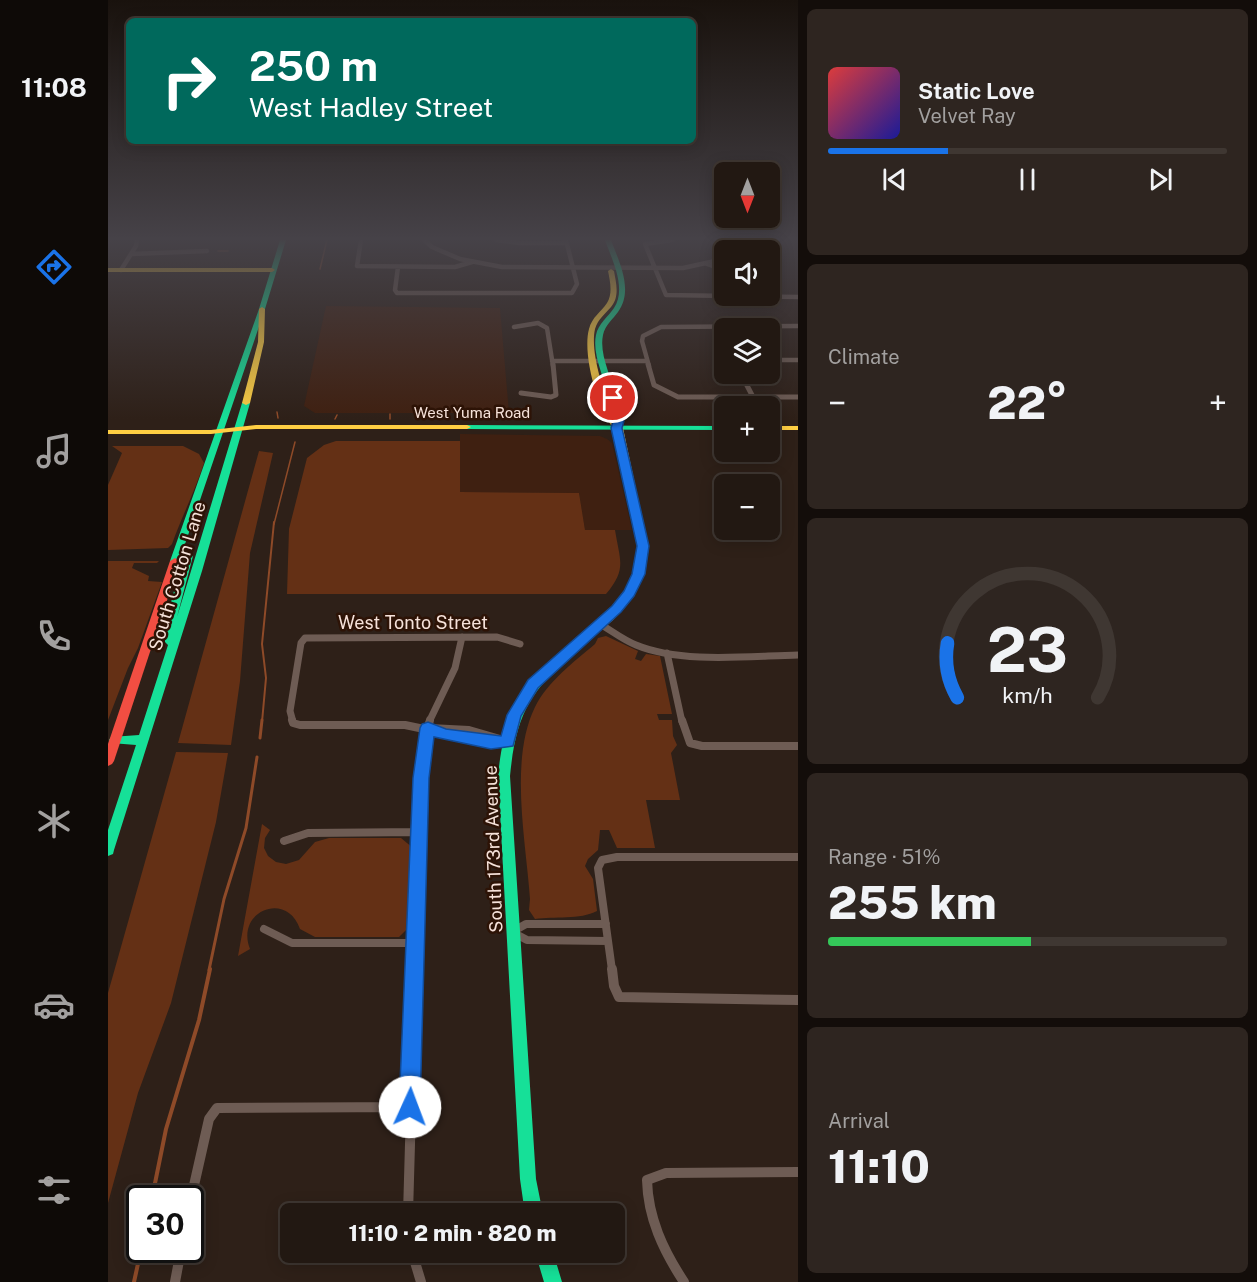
<!DOCTYPE html>
<html lang="en">
<head>
<meta charset="utf-8">
<style>
	body { margin:0; font-family:"Public Sans",sans-serif; background:#2e2520; color:#f1f3f6; height:100vh; display:flex; flex-direction:column; font-size:22px; white-space:nowrap }
	* { box-sizing:border-box; margin:0 }
	p { font-size:20px; color:#a2a09f }
	.icon { flex:none; width:33px; height:33px; fill:none; stroke:currentColor; stroke-width:2; stroke-linecap:round; stroke-linejoin:round }
	.map { position:relative; flex:1; overflow:hidden }
	.drawer { display:flex; flex-direction:column; gap:9px; padding:9px; background:#130d0a; width:459px }
	.drawer>* { flex:none }
	.guide { position:absolute; left:18px; top:18px; width:570px; height:126px; border-radius:9px; box-shadow:0 3px 15px #0003,0 0 0 2px #3f3732; background:#00695c; color:#fff; overflow:hidden }
	.needle { width:39px; rotate:180deg }
	.controls { position:absolute; left:606px; top:162px; display:grid; gap:12px }
	.controls a { display:grid; place-items:center; width:66px; height:66px; border-radius:9px; background:#221812; box-shadow:0 3px 15px #0003,0 0 0 2px #3f3732; font-size:30px }
	.speed { position:absolute; left:18px; top:1185px; display:flex; gap:12px; font-size:30px; font-weight:700; text-align:center }
	.speed>* { display:grid; place-content:center; width:78px; height:78px; border-radius:50%; background:#221812; box-shadow:0 3px 15px #0003,0 0 0 2px #3f3732; line-height:1 }
	.speed .limit { border:3px solid #111; border-radius:9px; background:#fff; color:#111 }
	.pin { position:absolute; display:grid; place-items:center; width:51px; height:51px; color:#fff; margin:-26px; border:3px solid #fff; border-radius:50%; box-shadow:0 2px 6px #0007 }
	.me { position:absolute; width:66px; margin:-33px; rotate:2deg; stroke-linejoin:round; filter:drop-shadow(0 0 4px #0008) }
	.turn { display:flex; align-items:center; gap:21px; height:126px; padding:0 24px; font-size:27px }
	.turn .icon { width:78px; height:78px; stroke-width:2.5 }
	.turn b { display:block; font-size:42px; line-height:51px }
	.big { font-size:45px; font-weight:800; line-height:1.1 }
	.drawer .tile { flex:1; display:flex; flex-direction:column; justify-content:center; gap:9px; min-width:0; padding:0 21px; border-radius:9px; background:#2e2520 }
	.drawer .dial { align-items:center; gap:0 }
	.dial svg { height:156px; overflow:visible; fill:none; stroke:#3f3732; stroke-width:7; stroke-linecap:round; text-anchor:middle }
	.dial text { fill:#f1f3f6; stroke:none }
	.song { display:flex; align-items:center; gap:18px }
	.cover { width:72px; height:72px; border-radius:9px; background:linear-gradient(135deg,hsl(0 70% 55%),hsl(240 70% 35%)) }
	.played { height:6px; border-radius:3px; background:linear-gradient(90deg,#1a73e8 30%,#3f3732 30%) }
	.keys { display:flex; justify-content:space-around; direction:ltr }
	.heat { display:flex; justify-content:space-between; align-items:center; font-size:33px; direction:ltr }
	.charge { height:9px; border-radius:4px; background:linear-gradient(90deg,#34c759 51%,#3f3732 0) }
	.trip { position:absolute; left:172px; top:1203px; width:345px; height:60px; border-radius:9px; background:#221812; box-shadow:0 3px 15px #0003,0 0 0 2px #3f3732; font-weight:800; line-height:60px; text-align:center }
	main { display:flex; flex:1; min-height:0 }
	.tabs { display:flex; flex-direction:column; width:108px; justify-content:space-around; align-items:center; background:#0e0a07; color:#a2a09f }
	.tabs .icon { width:42px; height:42px }
	.tabs .on { color:#1a73e8 }
	.tabs b { font-size:27px; color:#f1f3f6 }
	.map>svg:first-child { display:block }
</style>
</head>
<body>
<main>
<nav class="tabs">
<b>11:08</b>
<svg class="icon on" aria-label="directions" viewBox="0 0 24 24"><path d="M12 3l9 9-9 9-9-9zM9 14v-3h6M13 9l2 2-2 2"/></svg>
<svg class="icon" aria-label="music" viewBox="0 0 24 24"><path d="M9 18V5l10-2v13"/><circle cx="6" cy="18" r="3"/><circle cx="16" cy="16" r="3"/></svg>
<svg class="icon" aria-label="phone" viewBox="0 0 24 24"><path d="M5 4h4l2 5-3 2q2 4 5 5l2-3 5 2v4C11 20 4 13 5 4z"/></svg>
<svg class="icon" aria-label="climate" viewBox="0 0 24 24"><path d="M12 3v18M4 7l16 10M4 17L20 7"/></svg>
<svg class="icon" aria-label="car" viewBox="0 0 24 24"><path d="M5 17H2v-5l4-1 3-4h7l3 4 3 1v5h-3M9 17h6M6 11h13"/><circle cx="7" cy="17" r="2"/><circle cx="17" cy="17" r="2"/></svg>
<svg class="icon" aria-label="filters" viewBox="0 0 24 24"><path d="M4 7h16M4 17h16"/><circle cx="9" cy="7" r="2"/><circle cx="15" cy="17" r="2"/></svg>
</nav>
<div class="map">
<svg width="690" height="1282" viewBox="0 0 690 1282">
	<rect width="100%" height="100%" fill="#2e2018"/>
	<path fill="#3f2011" d="M218,306l174,2 9,105h-194l-11,-7z
		M352,434l140,2 7,3 5,4 20,87h-47l-6,-37 -119,-1z"/>
	<path fill="#643015" d="M228,441h124v51l119,1 6,37h30c5,31 12,39 -9,64h-319l2,-65 18,-71 17,-13z
		M4,446h71l16,8 5,9c-9,28 -22,53 -32,81l-4,4 -60,2v-65l14,-32z
		M151,451l14,2 -23,100 -10,128 -9,64 -53,-2z
		M0,561h51l-2,2h-23l-2,5 17,8 -1,5 14,1 -24,66 -10,20 -20,52z
		M498,636l32,15 -3,8 6,2 5,-7 14,2 12,58h-15l2,6h13l1,16 4,9 -6,8 9,47h-34l9,48h-38l-8,-18h-9l-2,20 -10,9 -3,7 8,13 4,32c-17,9 -43,5 -62,8l-6,-9 1,-11c-4,-58 -21,-139 5,-192 13,-26 39,-45 60,-63l3,-6z
		M68,752l52,1 -12,69 -45,181 -33,90 -30,110v-210z
		M154,824l8,6 -5,8 -1,10 4,8 8,6 10,2 13,-4 16,-18 14,-4h72l12,10 -2,77 -12,12h-84l-15,-8c-13,-39 -65,-18 -50,20l-12,7z"/>
	<g fill="none" stroke-linecap="round" stroke-linejoin="round">
		<path stroke="#8e4a28" stroke-width="1.5" d="M110,251h10
			M212,269l7,-29
			M169,412l1,6
			M374,413v5
			M282,414v5
			M227,419l2,-4
			M166,524l21,-82"/>
		<path stroke="#8e4a28" stroke-width="2" d="M154,722l4,-44 -4,-34 12,-122"/>
		<path stroke="#8e4a28" stroke-width="3" d="M152,738l2,-18
			M101,970l15,-71 22,-71 11,-71"/>
		<path stroke="#8e4a28" stroke-width="4" d="M44,1198l14,-69 33,-109 11,-51
			M26,1282l7,-32"/>
		<path stroke="#6e5c54" stroke-width="4.5" d="M253,240l-4,26 98,1 17,-5
			M316,240l8,7 28,12 42,8 181,1 41,-9
			M388,240l23,3h48
			M564,240l-27,4 21,51 132,2
			M633,245l15,5
			M629,250l5,-10
			M23,254l76,-3
			M599,264l17,6
			M290,267l-3,23 2,3h175l5,-9 -11,-44
			M13,270l15,-24 1,-6
			M611,326l5,12
			M406,327l24,-4 9,5 6,38
			M662,360h28
			M444,361h95
			M541,366l-7,-25 1,-5 18,-9 137,-1"/>
		<path stroke="#6e5c54" stroke-width="5" d="M540,364l6,21 24,12h120
			M633,374l12,23
			M413,393l30,4 5,-2 -3,-31"/>
		<path stroke="#6e5c54" stroke-width="7" d="M492,624c12,7 23,16 36,21 46,19 113,11 162,10
			M559,653l15,69
			M185,722l-3,-11 11,-68 4,-5 192,-1 23,7
			M321,722l26,-54 7,-31"/>
		<path stroke="#6e5c54" stroke-width="8" d="M184,720l1,3 7,2h105l86,18 16,-1
			M574,720l8,23 12,3h96
			M322,728l39,2 38,11
			M176,841l24,-8 112,-1
			M156,929l28,14h124
			M404,932l15,8 81,1
			M404,932l14,-8h80
			M307,970l7,-216 8,-34
			M504,970l-14,-102 4,-8 15,-3h181"/>
		<path stroke="#6e5c54" stroke-width="10" d="M504,969l2,17 5,11 179,3
			M82,1203l19,-84 8,-11 193,-1
			M300,1214l7,-245
			M304,1252l9,30
			M67,1282l6,-32
			M576,1282c-21,-32 -36,-64 -37,-102l19,-7 132,-1"/>
		<path fill="#16e098" fill-rule="evenodd" d="M172,240h6l-21,69 -82,241 10,6 -16,61 65,-214 4,-2 4,2 -48,168 -88,279 -1,4 -5,2v-26l28,-85 -25,-2 -2,-3 2,-3 28,-2 29,-90 -3,-3v-17l18,-68h-2l-3,6h-6l-2,-2 89,-252z
			M497,240h6c8,22 23,50 7,72 -5,7 -13,13 -15,23 -4,19 8,42 13,60l-4,2 -4,-2c-4,-18 -16,-41 -12,-60 2,-11 12,-18 18,-27 13,-20 -2,-48 -9,-68z
			M356,425l260,1v4l-257,-1 -4,-2z
			M463,645l5,4 -1,3c-46,40 -59,63 -65,124l26,403 7,35h-18l-5,-35 -22,-403c6,-62 22,-89 69,-130z
			M427,1252h18l9,30h-18z"/>
		<path fill="#ffcf43" fill-rule="evenodd" d="M0,268h164l3,2 -3,2h-164z
			M503,269l3,2c2,12 6,25 -3,36 -6,7 -13,12 -16,22 -5,23 8,60 16,82l-3,-16 4,-2 4,2 32,151 -5,27 -13,26 -17,21 -38,32 -4,1 -5,-4 1,-3 38,-32 17,-19 11,-22 5,-27 -23,-116c-17,-18 -33,-76 -26,-101 3,-12 12,-17 18,-26 6,-10 3,-22 1,-32z
			M154,307l3,2 -1,33 -14,61 -4,2 -4,-2 16,-61 1,-33z
			M148,425h211l4,2 -4,2h-211l-45,5h-103v-4h103z
			M662,426h28v4h-28z"/>
		<path fill="#f24e42" fill-rule="evenodd" d="M67,558l5,3 -66,200 -2,3 -4,2v-22l62,-183z"/>
	</g>
	<linearGradient id="sky" x2="0" y2="1"><stop stop-color="#19120d"/><stop offset="0.57" stop-color="#464248"/><stop offset="1" stop-color="#464248" stop-opacity="0"/></linearGradient>
	<rect width="690" height="419" fill="url(#sky)"/>
	<path fill="#1a73e8" stroke="#114b97" stroke-width="1.5" d="M502,396l8,2 6,23 -2,7 27,118 -4,28 -11,22 -13,16 -83,76 -17,28 -8,30 -22,3 -57,-12 -5,41 -9,329 -3,7 -7,3 -8,-3 -3,-7 14,-329 7,-50 2,-4 6,-2 18,7 55,7 6,-21 21,-35 84,-74 12,-15 8,-17 5,-28 -26,-118 2,-7z"/>
	<g text-anchor="middle" dominant-baseline="central" stroke-width="5" stroke-linejoin="round" paint-order="stroke">
		<g font-size="15" fill="#f6e2da" stroke="#2d1306">
			<text x="364" y="412">West Yuma Road</text>
		</g>
		<g font-size="18" fill="#f6e2da" stroke="#2d1306">
			<text transform="translate(69 576) rotate(-73)">South Cotton Lane</text>
			<text x="305" y="622">West Tonto Street</text>
			<text transform="translate(385 849) rotate(-92)">South 173rd Avenue</text>
		</g>
	</g>
</svg>
<div class="controls">
<a><svg class="needle" viewBox="-14 -14 28 28"><path d="M0-13l5 13h-10z" fill="#e53935"/><path d="M0 13l5-13h-10z" fill="#a2a09f"/></svg></a>
<a><svg class="icon" aria-label="sound" viewBox="0 0 24 24"><path d="M4 9h4l5-4v14l-5-4H4zM17 9q2 3 0 6"/></svg></a>
<a><svg class="icon" aria-label="layers" viewBox="0 0 24 24"><path d="M12 4l9 5-9 5-9-5zM3 14l9 5 9-5"/></svg></a>
<a>+</a>
<a>−</a>
</div>
<div class="speed"><div class="limit">30</div></div>
<div class="pin" style="left:505px;top:398px;background:#d93025"><svg class="icon" aria-label="arrive" viewBox="0 0 24 24"><path d="M6 21V4h12l-3 4 3 4H6"/></svg></div>
<svg class="me" style="left:302px;top:1107px" viewBox="-20 -20 40 40"><circle r="19" fill="#fff"/><path d="M0-13L10 11 0 6-10 11z" fill="#1a73e8"/></svg>
<div class="trip">11:10 · 2 min · 820 m</div>
<div class="guide">
<div class="turn"><svg class="icon" aria-label="right" viewBox="0 0 24 24"><path d="M7 20v-9h11M14 6l5 5-5 5"/></svg><div><b>250 m</b>West Hadley Street</div></div>
</div>
</div>
<section class="drawer">
<div class="tile">
<div class="song"><i class="cover"></i><div><b>Static Love</b><p>Velvet Ray</p></div></div>
<div class="played"></div>
<div class="keys"><svg class="icon" aria-label="previous" viewBox="0 0 24 24"><path d="M18 5L8 12l10 7zM5 5v14"/></svg><svg class="icon" aria-label="pause" viewBox="0 0 24 24"><path d="M8 5v14M16 5v14"/></svg><svg class="icon" aria-label="next" viewBox="0 0 24 24"><path d="M6 5l10 7-10 7zM19 5v14"/></svg></div>
</div>
<div class="tile"><p>Climate</p>
<div class="heat"><a>−</a><b class="big">22°</b><a>+</a></div>
</div>
<div class="tile dial"><svg viewBox="0 0 100 80">
<path d="M14 69A42 42 0 1 1 86 69"/>
<path d="M14 69A42 42 0 0 1 9 41" stroke="#1a73e8"/>
<text x="50" y="56" font-size="32" font-weight="700">23</text>
<text x="50" y="72" font-size="11">km/h</text>
</svg></div>
<div class="tile"><p>Range · 51%</p><b class="big">255 km</b><div class="charge"></div></div>
<div class="tile"><p>Arrival</p><b class="big">11:10</b></div>
</section>
</main>
</body>
</html>
